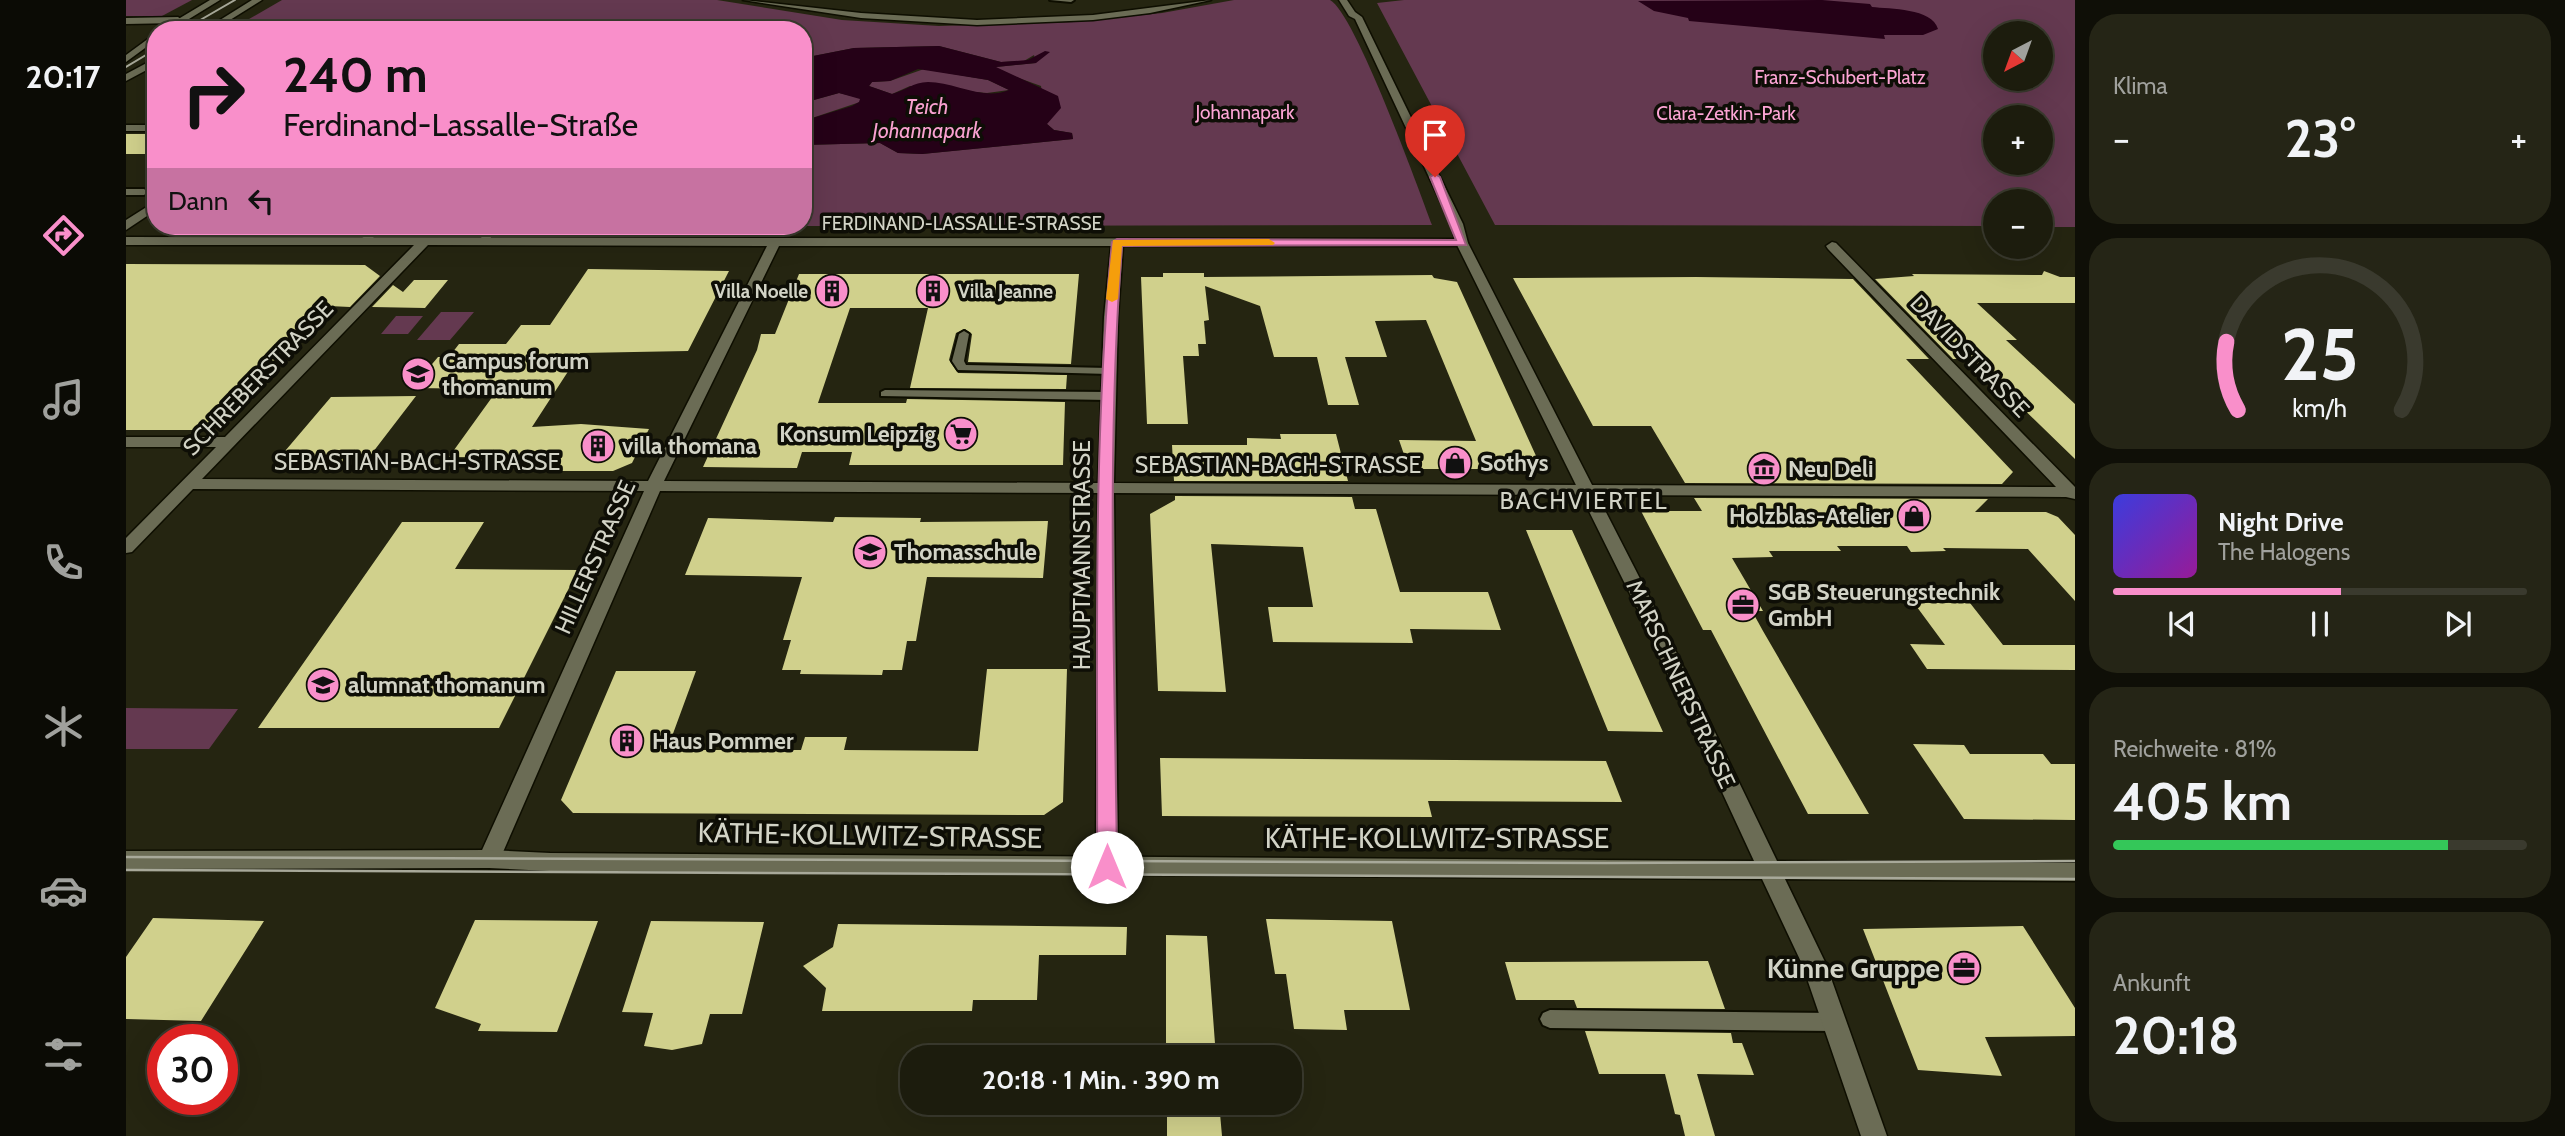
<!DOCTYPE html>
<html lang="de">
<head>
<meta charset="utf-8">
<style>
	body { margin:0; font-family:Cabin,sans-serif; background:#252516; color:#f1f3f6; height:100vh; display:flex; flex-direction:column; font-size:26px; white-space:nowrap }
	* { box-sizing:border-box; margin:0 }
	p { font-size:23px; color:#a0a19d }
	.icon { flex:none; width:38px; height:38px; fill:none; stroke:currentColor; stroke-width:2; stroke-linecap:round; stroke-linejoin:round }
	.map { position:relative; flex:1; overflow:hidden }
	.drawer { display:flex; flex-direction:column; gap:14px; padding:14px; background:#0f0f07; width:490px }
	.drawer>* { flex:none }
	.hud { position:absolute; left:21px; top:21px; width:665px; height:214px; border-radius:28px; box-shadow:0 7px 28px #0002,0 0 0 2px #3a3a2e; background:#f98fca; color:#111; overflow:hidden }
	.needle { width:46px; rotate:221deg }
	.fabs { position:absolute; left:1857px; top:21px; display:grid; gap:14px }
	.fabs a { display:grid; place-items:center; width:70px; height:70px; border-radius:50%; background:#1c1c0d; box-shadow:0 7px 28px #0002,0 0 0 2px #3a3a2e; font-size:35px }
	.speed { position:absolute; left:21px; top:1024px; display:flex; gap:14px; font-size:35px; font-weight:700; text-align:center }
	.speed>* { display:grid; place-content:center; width:91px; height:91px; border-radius:50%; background:#1c1c0d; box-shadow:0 7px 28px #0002,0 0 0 2px #3a3a2e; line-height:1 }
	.speed .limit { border:10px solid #d22; background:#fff; color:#111 }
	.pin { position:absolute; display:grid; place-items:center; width:60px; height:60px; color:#fff; margin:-72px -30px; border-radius:50% 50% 50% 0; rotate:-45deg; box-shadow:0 0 7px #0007 }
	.pin .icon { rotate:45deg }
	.me { position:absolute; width:77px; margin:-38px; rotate:0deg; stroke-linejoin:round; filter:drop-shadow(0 0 5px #0008) }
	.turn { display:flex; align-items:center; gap:24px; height:147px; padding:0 21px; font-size:32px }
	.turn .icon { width:91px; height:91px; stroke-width:2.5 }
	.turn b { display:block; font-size:49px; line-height:60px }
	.then { display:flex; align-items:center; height:66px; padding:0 21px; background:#0003; gap:14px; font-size:26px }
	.big { font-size:52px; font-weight:800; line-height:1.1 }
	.drawer .tile { flex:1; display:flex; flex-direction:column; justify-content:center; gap:10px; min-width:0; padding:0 24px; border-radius:28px; background:#252516 }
	.drawer .dial { align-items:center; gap:0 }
	.dial svg { height:182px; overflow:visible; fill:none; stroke:#3a3a2e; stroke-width:7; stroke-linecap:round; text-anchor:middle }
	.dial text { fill:#f1f3f6; stroke:none }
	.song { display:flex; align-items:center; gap:21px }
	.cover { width:84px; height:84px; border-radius:10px; background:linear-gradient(135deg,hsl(240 70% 55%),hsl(300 70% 35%)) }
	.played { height:7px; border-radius:4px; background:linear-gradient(90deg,#f98fca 55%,#3a3a2e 55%) }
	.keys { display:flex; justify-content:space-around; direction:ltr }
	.heat { display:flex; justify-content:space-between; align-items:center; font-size:38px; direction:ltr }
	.charge { height:10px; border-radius:5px; background:linear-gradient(90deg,#34c759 81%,#3a3a2e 0) }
	.trip { position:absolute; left:774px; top:1045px; width:402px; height:70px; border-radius:28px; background:#1c1c0d; box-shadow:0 7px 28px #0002,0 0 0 2px #3a3a2e; font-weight:800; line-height:70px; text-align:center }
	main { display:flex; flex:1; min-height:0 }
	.tab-bar { display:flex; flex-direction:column; width:126px; justify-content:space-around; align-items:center; background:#0b0b05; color:#a0a19d }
	.tab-bar .icon { width:49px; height:49px }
	.tab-bar .selected { color:#f98fca }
	.tab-bar b { font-size:32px; color:#f1f3f6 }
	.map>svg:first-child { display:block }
</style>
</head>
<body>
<main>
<nav class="tab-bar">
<b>20:17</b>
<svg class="icon selected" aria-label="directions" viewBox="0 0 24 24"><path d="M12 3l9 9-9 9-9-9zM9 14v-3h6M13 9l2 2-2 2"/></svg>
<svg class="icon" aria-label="music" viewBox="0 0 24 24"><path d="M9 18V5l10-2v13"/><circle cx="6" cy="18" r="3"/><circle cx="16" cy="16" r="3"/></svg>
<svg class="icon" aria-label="phone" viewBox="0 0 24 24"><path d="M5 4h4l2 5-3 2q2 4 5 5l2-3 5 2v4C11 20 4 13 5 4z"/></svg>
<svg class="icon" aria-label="climate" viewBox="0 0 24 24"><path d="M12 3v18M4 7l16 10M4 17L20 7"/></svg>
<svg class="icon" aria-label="car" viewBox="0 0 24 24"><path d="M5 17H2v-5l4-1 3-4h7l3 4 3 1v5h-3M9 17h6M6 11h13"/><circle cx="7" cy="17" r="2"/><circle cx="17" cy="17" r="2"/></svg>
<svg class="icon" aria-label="filters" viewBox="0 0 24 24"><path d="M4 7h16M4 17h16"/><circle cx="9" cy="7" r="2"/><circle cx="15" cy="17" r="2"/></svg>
</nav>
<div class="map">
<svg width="1949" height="1136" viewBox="0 0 1949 1136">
	<rect width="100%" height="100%" fill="#252511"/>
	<path fill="#643950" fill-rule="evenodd" d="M0,0h66l-30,16h-36z
		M156,0h435l125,20 97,6 135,-4 88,-9 72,-13h96c25,13 89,190 102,225l-629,1v-81l77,-2 18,10 24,1 151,-15 -1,-6 -18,-3 -7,-6 -6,-38 -44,-16 -1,-3 40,-4 -2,-8 -10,6 -23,1 -62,-16 -85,2 -51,10v-28h-573z
		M1278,0h671v227h-34l-1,-26h-45v25l-500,-1 -118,-222zM1869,33h45v46h-45zM1869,117h45v46h-45z
		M798,69l64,11 21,10 -22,3 -77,-7 -18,8 -23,-8 3,-4 18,-1z
		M713,93l21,5v4l-57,19v-18z
		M315,312h33l-24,28h-33z
		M270,316h27l-15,18h-27z
		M0,708l112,1 -29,40h-83z"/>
	<path fill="#250117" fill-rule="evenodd" d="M1696,0l48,4 2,3c18,2 60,1 66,22l-15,6h-39l1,4 -196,-18 -1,-3 -34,-7 -16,-10z
		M813,46l62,16 27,-2 17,-9 5,1 -14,11 -40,4 62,29 3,12 -14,16 7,6 18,3 1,6 -151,15 -24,-1 -18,-10 -77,2v-24l49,-15 7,-4 1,-3 -21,-6 -36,10v-45l51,-10zM792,69l70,11 21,10c-25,11 -55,-8 -81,-8 -15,0 -23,9 -36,12l-23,-8 3,-4 18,-1z"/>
	<path fill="#d0d08c" d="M0,134h30v20h-30z
		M0,264l239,1 15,11 -30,31 -21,-1 -124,124h-79z
		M462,269l141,2 -41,80 -108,2 -48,74 49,-3 68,5 -17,34 -19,8h-70l7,-13 -101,-1 49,-68 -86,-1 26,-31h11l10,-13h47l15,-19h29z
		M1918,271l16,6h15v26h-98l40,37h-11l69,64v55l-103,-100h-19l-78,-80 39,-3 -2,-2 130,1z
		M1037,273h41v4l228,-2 2,3 23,4 85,187h-133l-10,-29 77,1 -50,-121 -51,1 12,36h-42l14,48h-31l-11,-48h-43l-14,-51 -55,-20 4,34 -5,1 2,23h-8l1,12h-16l5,68h-41l-6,-147h22z
		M673,274h280l-8,90 -103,-2 4,-28 -7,-5 -9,4 -7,27 9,13 109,2 -1,14 -156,-1 18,-80h-78l-32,95h88l1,-4 158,3 -2,63h-214l3,-13h-50l-5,16 -94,-1 54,-117 4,-16h14z
		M1570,277l157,2 76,80h-23l107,113 -11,12 -317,-1 -34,-57h-58l-80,-148z
		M288,280h34l-23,28 -53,-1 21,-22 10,7z
		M290,396l-53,69 -89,-1 57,-67z
		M1154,434h56l12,47h-174l-2,-36h75v-7l34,1z
		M1049,496l177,1 3,12h21l24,83h88l13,38 -91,-1 3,14 -140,-1 -5,-35h45l-10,-60 -92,-3 15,148 -68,-1 -8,-177 25,-14z
		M1568,498l294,1 -13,13h71l12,5 17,18v66l-47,-52 -85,-1 3,3 -35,1 -4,-6h-70l4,5h-72l4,6 -41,1 31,53h-11l11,20 106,183h-61l-97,-184h-8l-62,-119h61z
		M709,517l86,1 -1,4 128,-1 -5,57 -116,-1 -11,64h-9l-5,29h-19l-1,5 -82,-1 1,-4h-19l9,-30h-8l19,-63 -117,-2 23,-57 125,4z
		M276,522h82l-29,47 123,1 -79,158h-241z
		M1400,530h46l91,202 -55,-1z
		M1788,603h56l33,42h72v25l-148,-1 -17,-25 35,1z
		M861,669h80l-4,133 -19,13 -471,-2 -12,-13 55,-129h80l-29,79h134l4,-13h42l-3,13 134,1z
		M1787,744l51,1 6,9h73l8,10h24v56l-111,-1z
		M1034,758l446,3 16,41 -194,-1 4,16 -270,-1z
		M27,918l111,3 -63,100 -75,-2v-62z
		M1140,919l126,2 18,89h-66l3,20 -53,-1 -8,-55h-11z
		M349,920l123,1 -41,111 -79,-1 3,-7 -46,-16z
		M525,921l113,1 -22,92h-32l-8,30 -30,6 -28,-4 9,-33 -31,-1z
		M712,924l289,3 -1,28h-87l-2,45h-64l-1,11h-150l4,-23 -23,-22 30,-19z
		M1897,926l52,82v28l-90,1 17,39 -84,-6 -55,-141z
		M1040,935l41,1 9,121h-26v-4l-24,-1z
		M1582,961l17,48 -148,-1 -3,-8h-58l-11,-38z
		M1459,1031l146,2 2,10h9l12,32 -57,-1 18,62h-30l-5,-21 -5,-1 -10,-40h-66z
		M1041,1102h52l3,34h-55z"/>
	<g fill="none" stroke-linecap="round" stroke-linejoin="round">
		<defs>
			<path id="lane" d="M924,0h24l-3,2z
				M0,189h18l4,3 -4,3h-18z
				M251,226h10l-20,17h-6v-4z
				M363,226h10l-12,17h-6l-2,-2z
				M838,331l5,3 -5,27 2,4 143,3 6,3 -6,3 -151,-4 -6,-9 7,-27z
				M759,390l223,2 6,4 -6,4 -227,-4v-4z
				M1424,1010l285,3 7,3 3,6 -3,6 -7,3 -285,-3 -7,-3 -3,-6 3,-6z"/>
			<path id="street" d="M0,18l52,-1 4,3 -4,3 -52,1z
				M0,125h30v6h-30z
				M30,201v9l-30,20v-10z
				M0,237l1336,2 6,4 -2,3h-343l-5,71 -4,166 942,4 -228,-238 -2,-3 6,-4 4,1 239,244v12l-9,-2 -952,-4 4,374 -3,6 -8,3 -8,-3 -3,-6 2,-374 -438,-2 -160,368 -3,6 -8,3 -8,-3 -3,-6 166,-368 -451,-2 -61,63 -6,1v-15l90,-91h-90v-10h99l189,-192h-288zM302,245l339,1 -119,235 -446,-2zM653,246h332l-7,71 -6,166 -434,-2z"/>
			<path id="secondary" d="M84,0h10l-49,30h-11z
				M126,0h10l-48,30h-10z
				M617,0l118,13 116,7 116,-5 118,-15 -61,13 -57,7 -116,5 -116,-7z
				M1213,0h8l8,12 7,5 101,207 5,19 185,361 124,257 298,2v18l-290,-2 41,85 61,172h-26l-59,-172 -40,-85 -1212,-8 -61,-3 -363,1v-18l363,-1 61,3 1204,8 -119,-257 -179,-361 -5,-19 -96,-205 -6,-3z
				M30,33v7l-30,22v-7z
				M30,58v7l-30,16v-7z"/>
		</defs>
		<use href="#lane" stroke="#0e0e00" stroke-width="4"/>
		<use href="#street" stroke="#0e0e00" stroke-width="3"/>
		<use href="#secondary" stroke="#0e0e00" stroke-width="3"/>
		<use href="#lane" fill="#6b6c55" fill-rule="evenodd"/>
		<use href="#street" fill="#6b6c55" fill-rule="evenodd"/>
		<use href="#secondary" fill="#6b6c55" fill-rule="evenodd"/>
		<path stroke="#a8a99a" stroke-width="2" d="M57,30l52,-30
			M0,67l30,-18"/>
		<path stroke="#a8a99a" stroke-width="2.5" d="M0,857l1479,6 470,-2
			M0,870l1949,9"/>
	</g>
	<path fill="#f98fca" stroke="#a25d83" stroke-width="2" d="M1309,174l5,3 26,68 -344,1c-16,206 -7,414 -5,621l-3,6h-14l-3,-6c1,-208 -5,-417 15,-625l5,-3 339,1 -26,-63z"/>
	<path fill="#f59e0b" d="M1143,239l6,4 -2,2 -151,1 -4,53 -6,3 -6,-3 7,-59z"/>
	<defs>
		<symbol id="building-disc" viewBox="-11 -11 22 22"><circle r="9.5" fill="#f98fca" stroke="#0e0e06"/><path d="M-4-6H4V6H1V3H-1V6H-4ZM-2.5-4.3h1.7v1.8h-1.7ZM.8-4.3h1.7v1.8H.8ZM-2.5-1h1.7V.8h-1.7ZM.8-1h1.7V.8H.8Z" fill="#111"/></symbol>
		<symbol id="school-disc" viewBox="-11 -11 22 22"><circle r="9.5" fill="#f98fca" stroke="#0e0e06"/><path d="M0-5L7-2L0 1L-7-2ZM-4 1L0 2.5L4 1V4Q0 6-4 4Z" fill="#111"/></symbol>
		<symbol id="supermarket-disc" viewBox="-11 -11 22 22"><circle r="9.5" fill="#f98fca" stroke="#0e0e06"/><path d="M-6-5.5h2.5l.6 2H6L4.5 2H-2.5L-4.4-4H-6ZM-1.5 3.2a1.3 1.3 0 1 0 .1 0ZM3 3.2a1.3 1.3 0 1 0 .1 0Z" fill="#111"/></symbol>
		<symbol id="shop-disc" viewBox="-11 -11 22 22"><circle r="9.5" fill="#f98fca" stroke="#0e0e06"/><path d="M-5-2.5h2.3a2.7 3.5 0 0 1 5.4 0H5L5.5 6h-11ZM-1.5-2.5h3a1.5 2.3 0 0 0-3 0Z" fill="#111"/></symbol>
		<symbol id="museum-disc" viewBox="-11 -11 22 22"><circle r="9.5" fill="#f98fca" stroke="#0e0e06"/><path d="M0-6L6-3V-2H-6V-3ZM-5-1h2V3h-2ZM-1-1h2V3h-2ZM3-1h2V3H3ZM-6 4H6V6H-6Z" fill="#111"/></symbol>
		<symbol id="office-disc" viewBox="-11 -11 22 22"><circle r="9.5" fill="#f98fca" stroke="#0e0e06"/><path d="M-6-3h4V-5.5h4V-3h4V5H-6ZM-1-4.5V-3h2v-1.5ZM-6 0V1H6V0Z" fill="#111"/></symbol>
	</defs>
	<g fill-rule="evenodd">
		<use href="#building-disc" x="687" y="272" width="38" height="38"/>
		<use href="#building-disc" x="788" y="272" width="38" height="38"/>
		<use href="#school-disc" x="273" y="355" width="38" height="38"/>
		<use href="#supermarket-disc" x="816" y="415" width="38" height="38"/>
		<use href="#building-disc" x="453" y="427" width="38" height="38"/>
		<use href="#shop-disc" x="1310" y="444" width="38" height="38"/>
		<use href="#museum-disc" x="1619" y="450" width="38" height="38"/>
		<use href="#shop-disc" x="1769" y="497" width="38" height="38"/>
		<use href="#school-disc" x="725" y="533" width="38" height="38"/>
		<use href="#office-disc" x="1598" y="586" width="38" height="38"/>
		<use href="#school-disc" x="178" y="666" width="38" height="38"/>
		<use href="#building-disc" x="482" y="722" width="38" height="38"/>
		<use href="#office-disc" x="1819" y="949" width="38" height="38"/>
	</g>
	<g text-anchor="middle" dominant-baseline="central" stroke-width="7" stroke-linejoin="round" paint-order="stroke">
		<g font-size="19" fill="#fda5d5" stroke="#0e0e06">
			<text x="1714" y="77">Franz-Schubert-Platz</text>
			<text x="1119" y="112">Johannapark</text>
			<text x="1600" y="113">Clara-Zetkin-Park</text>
		</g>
		<g font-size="19" fill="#d2d3c6" stroke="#0e0e06">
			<text x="836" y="223">FERDINAND-LASSALLE-STRASSE</text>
		</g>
		<g font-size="19" font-weight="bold" fill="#d2d3c6" stroke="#0e0e06" text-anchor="end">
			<text x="682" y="291">Villa Noelle</text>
			<text x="832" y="291" text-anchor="start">Villa Jeanne</text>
		</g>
		<g font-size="21" font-style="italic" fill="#f9a1d0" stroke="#0e0e06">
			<text x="801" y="106">Teich<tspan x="801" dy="24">Johannapark</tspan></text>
		</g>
		<g font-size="23" fill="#d2d3c6" stroke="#0e0e06">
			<text transform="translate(1844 356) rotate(46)">DAVIDSTRASSE</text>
			<text transform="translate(132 378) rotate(-46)">SCHREBERSTRASSE</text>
			<text x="291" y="462">SEBASTIAN-BACH-STRASSE</text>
			<text x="1152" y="465">SEBASTIAN-BACH-STRASSE</text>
			<text transform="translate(956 555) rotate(-90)">HAUPTMANNSTRASSE</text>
			<text transform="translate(469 557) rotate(-66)">HILLERSTRASSE</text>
			<text transform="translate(1555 684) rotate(65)">MARSCHNERSTRASSE</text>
		</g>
		<g font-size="23" font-weight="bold" fill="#d2d3c6" stroke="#0e0e06" text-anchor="start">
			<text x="316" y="361">Campus forum<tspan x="316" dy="26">thomanum</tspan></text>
			<text x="810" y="434" text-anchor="end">Konsum Leipzig</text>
			<text x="496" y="446">villa thomana</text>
			<text x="1354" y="463">Sothys</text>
			<text x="1662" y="469">Neu Deli</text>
			<text x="1764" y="516" text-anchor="end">Holzblas-Atelier</text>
			<text x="768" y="552">Thomasschule</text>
			<text x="1642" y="592">SGB Steuerungstechnik<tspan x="1642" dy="26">GmbH</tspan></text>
			<text x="222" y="685">alumnat thomanum</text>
			<text x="526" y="741">Haus Pommer</text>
		</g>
		<g font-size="24" letter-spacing="2" fill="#d2d3c6" stroke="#0e0e06">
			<text x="1458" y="500">BACHVIERTEL</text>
		</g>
		<g font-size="28" fill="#d2d3c6" stroke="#0e0e06">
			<text transform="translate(744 835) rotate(1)">KÄTHE-KOLLWITZ-STRASSE</text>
			<text x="1311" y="838">KÄTHE-KOLLWITZ-STRASSE</text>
		</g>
		<g font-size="28" font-weight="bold" fill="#d2d3c6" stroke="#0e0e06" text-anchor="end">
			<text x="1814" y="968">Künne Gruppe</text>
		</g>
	</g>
</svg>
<div class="fabs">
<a><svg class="needle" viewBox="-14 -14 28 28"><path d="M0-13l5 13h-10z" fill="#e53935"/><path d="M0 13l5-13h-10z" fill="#a0a19d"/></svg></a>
<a>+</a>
<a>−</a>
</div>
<div class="speed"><div class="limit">30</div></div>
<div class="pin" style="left:1309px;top:177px;background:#d93025"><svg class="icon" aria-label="arrive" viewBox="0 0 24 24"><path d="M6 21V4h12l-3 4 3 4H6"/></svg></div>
<svg class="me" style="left:981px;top:867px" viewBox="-20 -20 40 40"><circle r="19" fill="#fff"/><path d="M0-13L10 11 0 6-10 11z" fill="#f98fca"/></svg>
<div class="trip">20:18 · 1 Min. · 390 m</div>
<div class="hud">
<div class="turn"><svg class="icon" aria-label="right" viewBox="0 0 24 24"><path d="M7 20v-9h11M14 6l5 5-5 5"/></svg><div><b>240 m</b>Ferdinand-Lassalle-Straße</div></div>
<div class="then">Dann<svg class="icon" aria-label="left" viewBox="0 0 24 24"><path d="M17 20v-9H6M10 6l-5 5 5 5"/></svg></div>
</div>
</div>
<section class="drawer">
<div class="tile"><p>Klima</p>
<div class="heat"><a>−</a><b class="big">23°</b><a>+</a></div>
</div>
<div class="tile dial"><svg viewBox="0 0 100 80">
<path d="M14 69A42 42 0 1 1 86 69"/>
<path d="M14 69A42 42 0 0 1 9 39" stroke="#f98fca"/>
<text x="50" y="56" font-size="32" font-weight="700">25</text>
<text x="50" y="72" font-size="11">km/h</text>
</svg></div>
<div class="tile">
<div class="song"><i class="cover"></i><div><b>Night Drive</b><p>The Halogens</p></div></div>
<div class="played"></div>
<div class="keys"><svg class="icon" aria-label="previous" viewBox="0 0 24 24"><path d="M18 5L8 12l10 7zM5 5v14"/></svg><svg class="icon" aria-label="pause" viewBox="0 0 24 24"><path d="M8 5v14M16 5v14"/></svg><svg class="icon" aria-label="next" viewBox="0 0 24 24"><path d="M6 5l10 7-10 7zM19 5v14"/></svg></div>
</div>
<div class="tile"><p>Reichweite · 81%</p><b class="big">405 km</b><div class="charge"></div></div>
<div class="tile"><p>Ankunft</p><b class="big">20:18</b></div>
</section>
</main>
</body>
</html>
